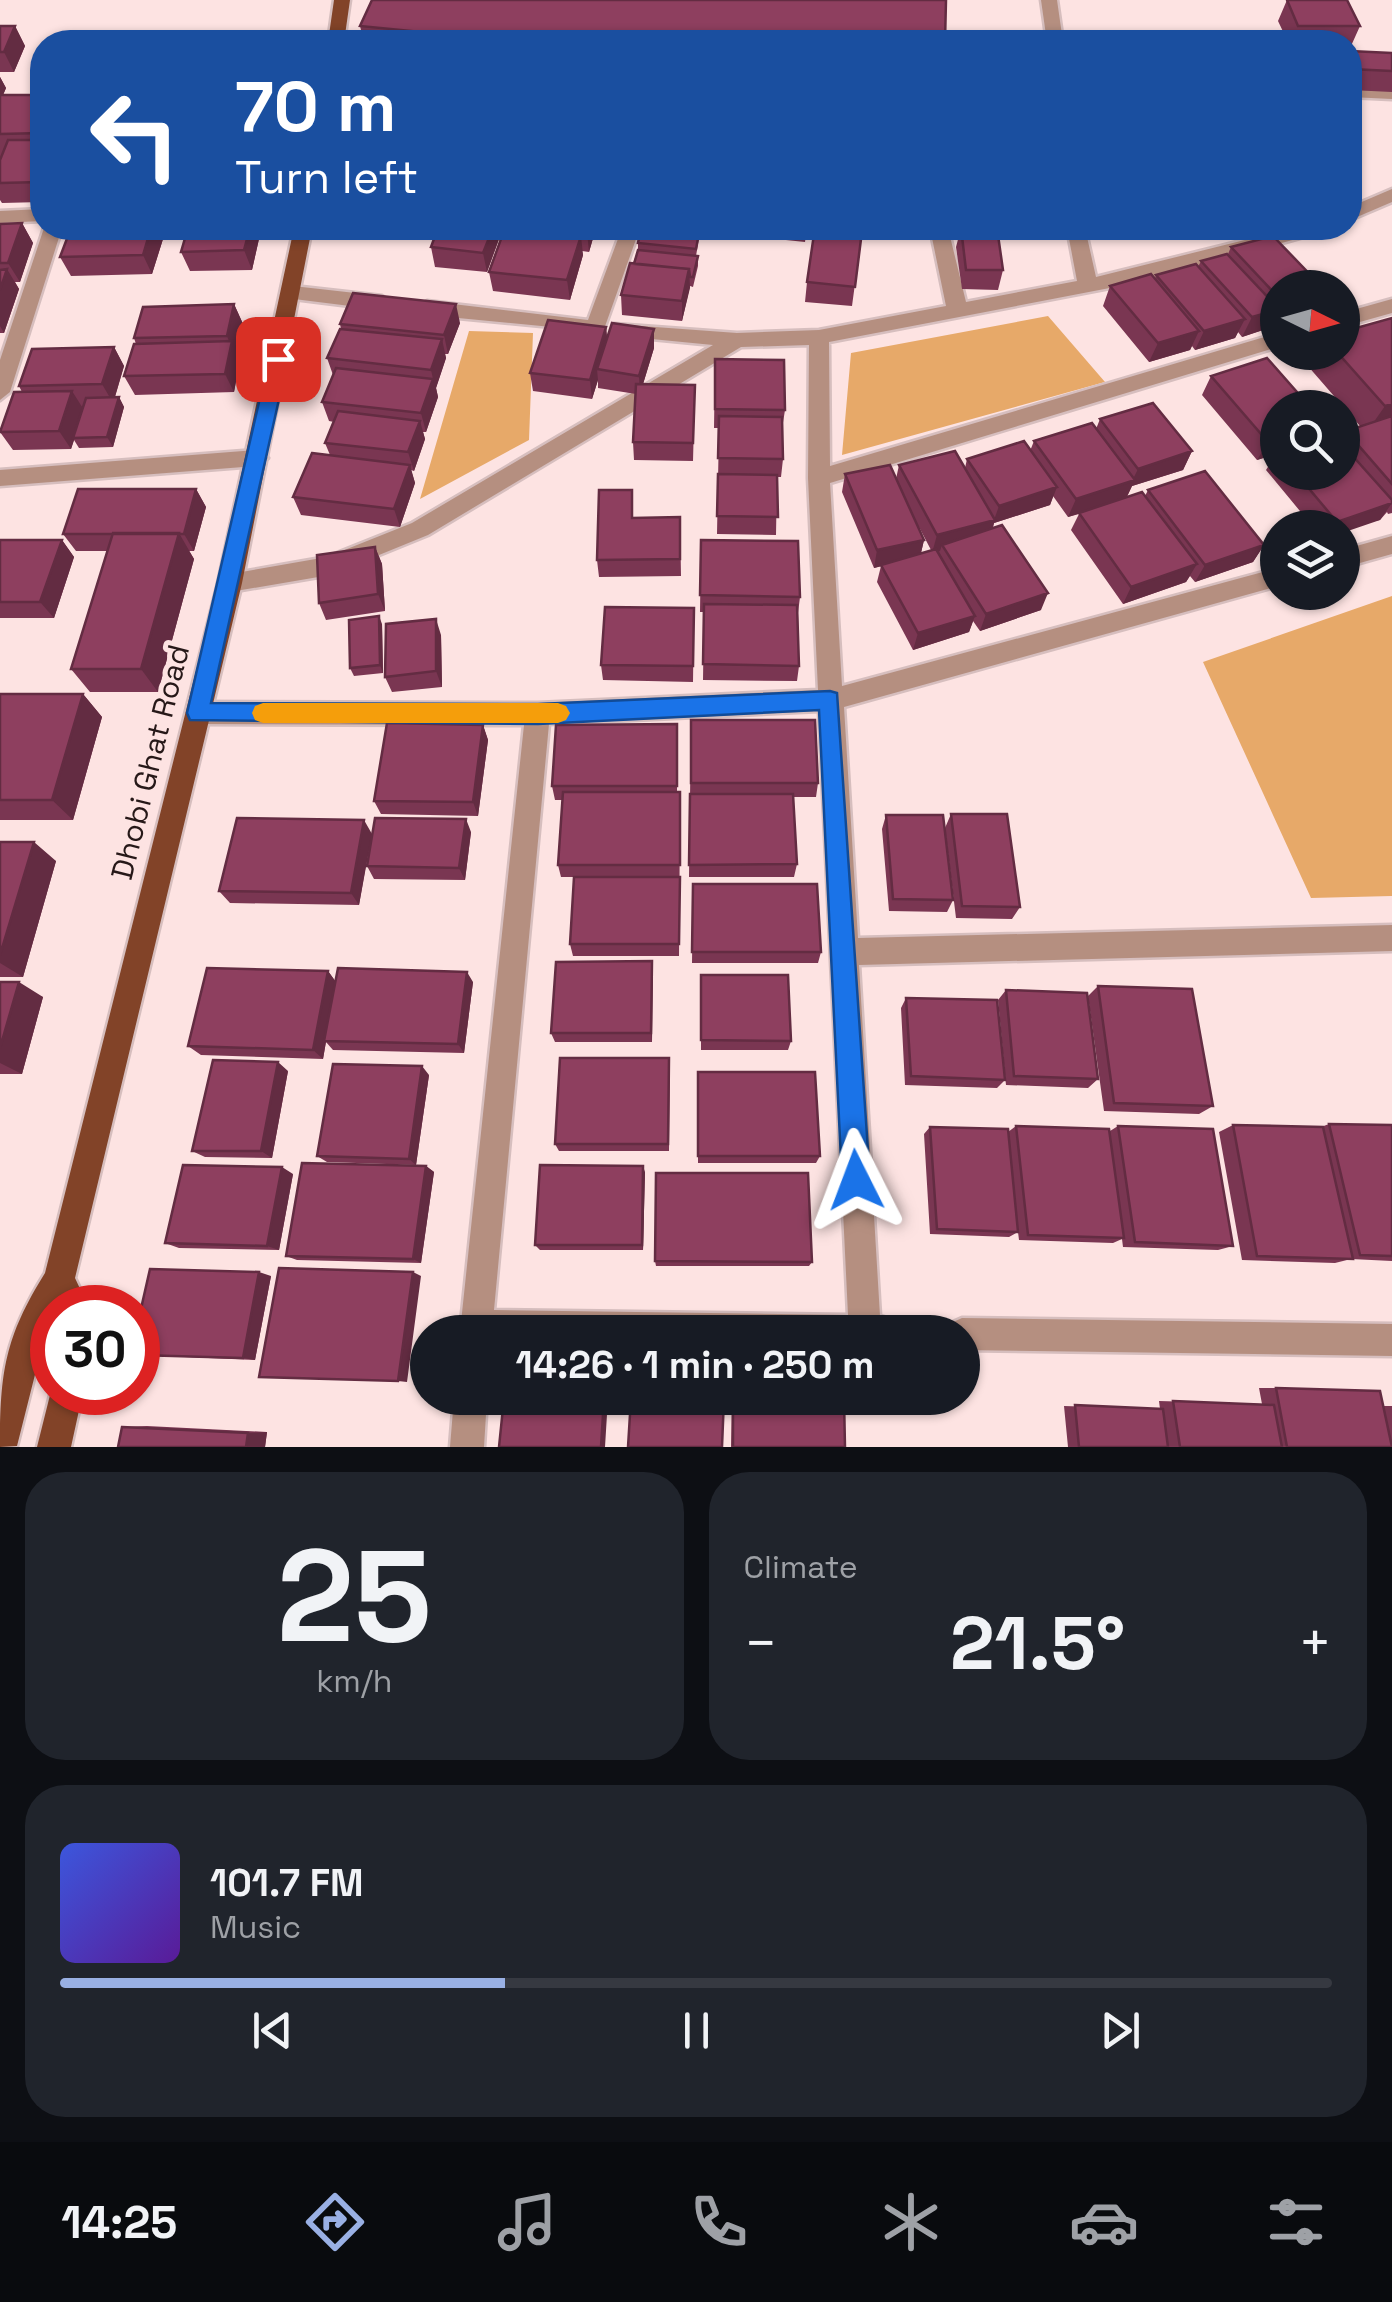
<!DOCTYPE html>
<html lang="en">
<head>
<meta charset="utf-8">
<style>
	body { margin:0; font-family:"Space Grotesk",sans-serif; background:#20242c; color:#f1f3f6; height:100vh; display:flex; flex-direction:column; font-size:38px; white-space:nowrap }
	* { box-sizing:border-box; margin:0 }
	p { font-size:32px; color:#9ea1a6 }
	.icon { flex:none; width:55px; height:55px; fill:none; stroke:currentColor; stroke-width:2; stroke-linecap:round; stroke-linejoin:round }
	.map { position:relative; height:1447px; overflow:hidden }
	.panel { display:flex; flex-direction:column; gap:25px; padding:25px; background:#0d0f14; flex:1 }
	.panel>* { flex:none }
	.guide { position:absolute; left:30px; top:30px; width:1332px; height:210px; border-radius:40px; box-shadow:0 2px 8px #0004; background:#1a4fa0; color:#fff; overflow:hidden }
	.needle { width:65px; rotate:95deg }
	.controls { position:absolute; left:1260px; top:270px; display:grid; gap:20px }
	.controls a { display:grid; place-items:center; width:100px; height:100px; border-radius:50%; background:#171b24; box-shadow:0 2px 8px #0004; font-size:50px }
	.speed { position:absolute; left:30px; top:1285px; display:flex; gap:20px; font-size:50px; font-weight:700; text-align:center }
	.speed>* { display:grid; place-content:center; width:130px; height:130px; border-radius:50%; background:#171b24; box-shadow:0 2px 8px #0004; line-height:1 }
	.speed .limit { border:15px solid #d22; background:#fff; color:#111 }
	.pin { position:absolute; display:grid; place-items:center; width:85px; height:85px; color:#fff; margin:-42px; border-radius:20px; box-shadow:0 5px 15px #0006 }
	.me { position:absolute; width:110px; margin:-55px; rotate:357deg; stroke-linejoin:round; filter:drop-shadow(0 0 8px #0008) }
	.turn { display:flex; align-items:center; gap:35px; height:210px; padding:0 40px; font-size:45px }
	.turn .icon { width:130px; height:130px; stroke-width:2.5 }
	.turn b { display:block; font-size:70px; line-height:85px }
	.big { font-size:75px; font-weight:800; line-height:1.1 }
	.panel .card { flex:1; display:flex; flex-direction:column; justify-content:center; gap:15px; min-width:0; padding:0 35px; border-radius:40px; background:#20242c }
	.panel .dial { align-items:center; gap:0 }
	.dial b { font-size:130px; line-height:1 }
	.song { display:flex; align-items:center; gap:30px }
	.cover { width:120px; height:120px; border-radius:15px; background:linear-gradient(135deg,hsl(230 70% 55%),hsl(270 70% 35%)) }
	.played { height:10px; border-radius:5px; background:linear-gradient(90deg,#99b0e4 35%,#363941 35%) }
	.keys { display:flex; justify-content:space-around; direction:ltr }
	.heat { display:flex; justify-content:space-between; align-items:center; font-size:55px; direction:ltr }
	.panel .tiles { flex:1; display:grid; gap:25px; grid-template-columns:1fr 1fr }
	.card:last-child { grid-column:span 2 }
	.trip { position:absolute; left:410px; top:1315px; width:570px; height:100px; border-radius:50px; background:#171b24; box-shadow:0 2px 8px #0004; font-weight:800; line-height:100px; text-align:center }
	.dock { display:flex; height:160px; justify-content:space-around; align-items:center; background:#090b0e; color:#9ea1a6 }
	.dock .icon { width:70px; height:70px }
	.dock .active { color:#99b0e4 }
	.dock b { font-size:45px; color:#f1f3f6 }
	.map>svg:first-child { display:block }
</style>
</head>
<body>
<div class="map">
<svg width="1392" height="1447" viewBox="0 0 1392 1447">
	<rect width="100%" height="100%" fill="#fde3e2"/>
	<path fill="#e7a969" d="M1048,316l57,66 -263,73 9,-102z
		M469,331l64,2 -4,107 -109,59z
		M1392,596v300l-81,2 -108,-236z"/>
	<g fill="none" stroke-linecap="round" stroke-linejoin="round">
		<defs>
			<path id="minor" d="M1041,0h16l6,42h-16z
				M1350,87l42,2v10l-42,-2z
				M1392,189v13l-42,18v-13z
				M42,209v12l-42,2v-12z
				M44,228h18l-52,164 -10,8v-40z
				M622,228h18l-37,104 -176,-17 -10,-7 10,-7 161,19z
				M930,228h18l18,74 111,-21 -10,-53h18l11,49 197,-49h30l-2,4 -175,49 -317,61 1,124 448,-133v14l-448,136 12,203 436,-118v18l-434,121 14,231 534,-13v26l-533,14 21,351 17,5 5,11h-442l64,-607 -326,-1 -9,-3 -3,-8 3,-8 9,-3 340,1 280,-13 -10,-212 1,-133 -68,2 -313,188 -98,40 -100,17 -8,-2 -4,-7 4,-7 8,-2 97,-17 85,-34 301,-178 -92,-9 -7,-2v-10l123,9 82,-3 127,-24zM819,711l29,604 -354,-5 55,-586z
				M293,286l89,10 10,7 -10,7 -96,-12v-10z
				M1392,299v14l-50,14v-14z
				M257,450l11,8 -11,8 -257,20v-16z
				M1392,536v18l-50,14v-18z
				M962,1318l430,6v32l-430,-6v-18h-16l5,-9z
				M454,1398h33l-3,49h-34z"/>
			<path id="major" d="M334,0h16l-6,42h-16z
				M294,228h18l-70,355 -167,695 14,30h-37v12l-6,11 -29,115 -17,1c0,-75 5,-110 45,-174l173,-690z
				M52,1387v5h31l-12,55h-34z"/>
		</defs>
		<use href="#minor" stroke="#d6bebe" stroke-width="5"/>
		<use href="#major" stroke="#d6bebe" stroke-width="5"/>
		<use href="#minor" fill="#b58f80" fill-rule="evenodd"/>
		<use href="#major" fill="#824328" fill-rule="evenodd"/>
	</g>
	<path fill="#7a3652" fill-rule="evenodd" d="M1287,0l73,26 -9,20 -1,-4h-62l-10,-21z
		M0,26h15l10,20 -11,26h-14z
		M360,26l585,16h-581z
		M1350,51l42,2v39l-42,-2z
		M0,77l6,11 -3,7h39v107l-40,1 -2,-3z
		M22,223l11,20 -13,39h-5l4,7 -15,44h-4v-109z
		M71,228h87l5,11 -11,35 -81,2 -11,-19z
		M438,228h65l-16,44 -52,-5 -4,-20z
		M521,228h75l-7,24 -7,-1 1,4 -13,45 -77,-9 -4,-19 32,-42z
		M641,228h84l-2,6 -23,-2 -4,24h2v10l-5,21 -3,-1 -8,35 -60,-6 -1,-20 17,-45v-7z
		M729,228h78l-2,14 -76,-8z
		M835,228h34v3z
		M961,228l42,42 -5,20 -36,-1 -6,-42z
		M261,230l-9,40 -62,1 -9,-19z
		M861,239l-9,67 -47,-4 2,-20z
		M1231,247l47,41v33l-6,1 -3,6 -27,9 -4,-5 -3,6 -40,12 -3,-4 -2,4 -41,12 -46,-56 7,-20 45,-7 1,-4 42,-8 3,-6 27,-7z
		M234,304l9,20 -7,27 4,9 -6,32 -99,3 -11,-19 12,-32 -2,-6z
		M1392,318v195l-4,1 -1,-2 -7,8 -38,8h-28l-48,-58 10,-16 -19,6 -55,-65 9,-19 67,32v64h64v-36l4,-5 14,-5 -53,-61 8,-13h27z
		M460,323l-12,31h-3l1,4 -10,30 2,9 -12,35h-3l2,7 -11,32 -3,-1 4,13 -15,44 -99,-12 -8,-18 37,-42 -5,-12 9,-21 -5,-1 -7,-19 11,-27 -6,-17 14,-29 -1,-5z
		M606,327l1,12 47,9 -11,36 52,1 -2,76 -59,-1 -1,-18 3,-48 -38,-6v-8l-6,19 -59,-8 -3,-18z
		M114,347l10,19 -9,31h4l5,10 -11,40 -34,1 -5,-8 -3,9 -58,1 -13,-18 22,-40 -3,-6z
		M715,359l70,51 -3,19 1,30 -2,18h-4l-1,58 -59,-1 2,-106h-5z
		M1100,419l92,32 -9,19 -51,16 -5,11 18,-1 3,-6 116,55 -11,17 -58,20 -5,-6 -4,6 -63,22 -52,-74 8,-16 -11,3 -15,-21 -3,9 -56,18 -1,5 48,82 -61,21 -7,-10 -4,11 -56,18 -36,-68 4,-16 -7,2 -32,-76 3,-18 51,5 3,-14 66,3 2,-9 63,-8 4,-10 62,-12zM919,527l12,23 -10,3 3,-13z
		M196,489l10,18 -12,44h-5l5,8 -36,133h-68l-19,-23 37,-118h-32l-13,-17z
		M680,517l1,59 -82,1 -2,-17 36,-42z
		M0,540h62l12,17 -20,61h-54z
		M701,540l99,57 -2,16 1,53 -2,15 -94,-1 1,-68h-4z
		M375,547l7,17 3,47 -59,9 -7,-17z
		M694,608l-1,74 -90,-2 -2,-15z
		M382,624l1,49 -29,3 -4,-8z
		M441,635l1,52 -50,5 -7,-15z
		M0,694h83l19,23 -29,103h-73z
		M691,720l127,63 -2,14h-23l4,67 -3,13h-105z
		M677,724v68l3,14 -1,150h-106l-3,-12 4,-67h-13l-3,-12 4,-65h-7l-3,-14z
		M483,725l5,15 -10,76 -97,-2 -7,-13z
		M951,814l69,93 -8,12 -56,-1 -11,-90z
		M886,815l67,85 -6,12 -58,-1 -7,-82z
		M471,832l-6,48 -91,-1 -7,-13 3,-24 -11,63 -129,-2 -11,-12 153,-57z
		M0,842l56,19 -33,116h-23z
		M693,884l128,68 -3,11h-126z
		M652,961v81h-97l-4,-9z
		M328,971l7,10 138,1 -9,71 -131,-3 -7,-8 -3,17 -122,-4 -13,-9z
		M701,975l90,66 -3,9h-87z
		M0,982l43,15 -21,77h-22z
		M1098,986l115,120 -14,8 -95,-3 -16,-115z
		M1006,990l92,89 -10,9 -82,-3 -8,-85z
		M906,998l99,82 -8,8 -92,-3 -4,-77z
		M670,1067l-1,84h-110l-4,-7z
		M288,1071l-16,87 -67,-1 -13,-6z
		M698,1072l122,84 -4,7h-118z
		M429,1075l-13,90 -89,-3 -10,-6z
		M1329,1124l63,1v136l-41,-2 -16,4 -93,-3 -23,-128 14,-7 88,2z
		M1016,1126l94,5 8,-5 115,120 -15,4 -95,-3 -1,-8 -9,4 -94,-3 -1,-8 -9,5 -79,-3 -6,-100 6,-7 78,5z
		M426,1166l8,6 -13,91 -124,-3 -11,-4z
		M645,1172l-2,78h-103l-5,-5z
		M293,1174l-14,76 -100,-2 -14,-5z
		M655,1261l157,1 -3,4h-153z
		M271,1276l-16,84 -117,-5z
		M1259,1388h17l107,18h9v41h-324l-4,-41 96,3 -1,-8 103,3z
		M732,1398h112l1,49h-114z
		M147,1426l120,6 -2,15 -143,-20z"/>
	<path fill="#632c42" d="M15,26l10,20 -11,26 -10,-20z
		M0,77l6,11 -6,14z
		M22,223l11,20 -13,39 -12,-19z
		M151,228h7l5,11 -11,35 -9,-19z
		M250,228h10l1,2 -9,40 -8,-20z
		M493,228h10l-16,44 -4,-19z
		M588,228h8l-7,24 -2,-20z
		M581,236l2,19 -13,45 -3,-20z
		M7,269l12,20 -15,44 -4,-7v-36z
		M689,269l1,19 -8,33v-20z
		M234,304l9,20 -7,27 4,9 -6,32 -9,-18 6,-28 -4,-10z
		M456,304l4,19 -12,31 -4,-19z
		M1278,310l-9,18 -27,9 10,-20z
		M1245,319l-10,19 -40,12 9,-19z
		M606,327l2,19 -11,23 1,11 -6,19 -2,-19z
		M654,329v19l-14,46 -1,-18z
		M1199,331l-9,19 -41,12 9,-19z
		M442,339l4,19 -10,30 2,9 -12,35 -5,-19 12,-34 -2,-9z
		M114,347l10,19 -11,37 -11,-19z
		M72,391l12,19 -13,39 -12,-18z
		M119,397l5,10 -11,40 -6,-10z
		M1392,404v21l-26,8 19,-27z
		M420,421l5,18 -11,32 -6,-19z
		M1278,439l-2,15 -19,6 11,-18z
		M1192,451l-9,19 -51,16 -6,12 -58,19 8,-18 56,-18 6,-12z
		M410,465l5,18 -15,44 -6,-18z
		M1057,487l-7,18 -56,18 -5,15 -47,7 -2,6 -8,2 5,-18 57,-15 5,-14z
		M196,489l10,18 -12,44 -10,-17z
		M1392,503l-12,17 -38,13v-5h-9l4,-6z
		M179,533l15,26 -36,133 -17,-23z
		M62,540l12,17 -20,61 -14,-16z
		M924,540l-4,17 -46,11 3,-18z
		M1264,545l-11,17 -58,20 10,-17z
		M375,547l7,17 3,47 -7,-17z
		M1197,564l-11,18 -63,22 8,-17z
		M1048,593l-7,17 -61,21 6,-17z
		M379,616l3,8 1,49 -3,-8z
		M975,616l-6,16 -56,18 5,-17z
		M436,619l5,16 1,52 -6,-16z
		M83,694l19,23 -29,103 -21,-20z
		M483,725l5,15 -10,76 -5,-14z
		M466,819l5,13 -6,48 -6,-12z
		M364,820l8,14 -13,71 -8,-12z
		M34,842l22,19 -33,116 -23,-14v-8z
		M652,961l1,11 -1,70 -1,-9z
		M328,971l8,11 -13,77 -10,-9z
		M467,972l6,10 -9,71 -6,-9z
		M19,982l24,15 -21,77 -22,-11v-15z
		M278,1062l10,9 -16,87 -11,-7z
		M422,1066l7,9 -13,90 -7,-6z
		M426,1166l8,6 -13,91 -8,-4z
		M643,1166l2,6 -2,78 -1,-5z
		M282,1167l11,7 -14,76 -12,-4z
		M259,1272l12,4 -16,84 -12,-2z
		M413,1272l8,4 -14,106 -9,-1z
		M604,1398h4l-3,49h-4z
		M267,1432l-2,15h-19l2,-14z"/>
	<path fill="#8e3f5f" stroke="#632c42" stroke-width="2.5" d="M372,0h574l-1,42h-422l-163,-16z
		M1287,0h60l13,26h-62z
		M0,26h15l-11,26h-4z
		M1231,33l39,3 1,6h-39z
		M203,36l-2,6h-69l1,-4z
		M1350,51l42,2v18l-42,-2z
		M0,95h42v38l-42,1z
		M8,140h34v38l-1,4 -41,1v-23z
		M22,223l-14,40h-8v-39z
		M71,228h80l-8,27 -83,2z
		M188,228h62l-6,22 -63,2z
		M438,228h55l-10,25 -52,-6z
		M505,228l76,8 -14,44 -78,-8z
		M541,228h47l-1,4z
		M641,228h59l-4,21 -58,-6z
		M961,228h36l6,42h-37z
		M814,234l47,5 -6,48 -48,-5z
		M1273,236l50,52h-45v9l-47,-50z
		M638,250l60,6 -5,21h-3l-1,-8 -55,-5z
		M1227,254l51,54v2l-26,7 -51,-56z
		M630,263l59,6 -7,32 -61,-6z
		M1196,264l49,55 -41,12 -48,-56z
		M7,269l-7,21v-20z
		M1151,274l48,57 -41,12 -48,-57z
		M353,293l103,11 -12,31 -104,-11z
		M234,304l-7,32 -93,2 9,-31z
		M1392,318v86l-7,2 -48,-54h5v-20z
		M548,320l58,7 -16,53 -60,-7z
		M612,323l42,6 -15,47 -42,-7z
		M340,329l102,10 -11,31 -104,-12z
		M232,341l-7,33 -101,2 10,-32z
		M114,347l-12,37 -83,2 13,-37z
		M1267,358l44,50h-33v31l-10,3 -57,-66z
		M715,359l69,1 1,50 -70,-1z
		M336,368l97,11 -12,34 -99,-11z
		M636,384l59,1 -2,58 -60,-1z
		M72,391l-13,40 -59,1 14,-40z
		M119,397l-12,40 -34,1 13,-40z
		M1153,403l39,48 -54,18 -38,-50z
		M338,411l82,10 -12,31 -83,-9z
		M719,416l63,1 1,42 -65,-1z
		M1392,416v68l-46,-53z
		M1092,423l43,57 -59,19 -42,-58z
		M1024,441l33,46 -58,19 -32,-47z
		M1342,444l50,56v3l-55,19 -42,-50h47z
		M955,451l40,69 -58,15 -38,-70z
		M312,453l98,12 -16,44 -101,-12z
		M890,465l34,75 -47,10 -32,-76z
		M1205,471l59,74 -59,20 -57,-75z
		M718,474l59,1 1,42 -61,-1z
		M78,489h118l-12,45h-121z
		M599,490h33v28l48,-1v42l-83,1z
		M1142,492l55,72 -66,23 -52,-74z
		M1002,525l46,68 -62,21 -44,-69z
		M113,533h66l-38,136h-70z
		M0,540h62l-22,62h-40z
		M701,540l97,1 2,56 -100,-2z
		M375,547l3,47 -59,9 -2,-48z
		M936,549l39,67 -57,17 -37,-68z
		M704,604l93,1 2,61 -96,-2z
		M605,607l89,1 -1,58 -92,-1z
		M379,616l1,49 -30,3 -1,-48z
		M436,619v52l-51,6 1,-53z
		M0,694h83l-31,106h-52z
		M691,720h124l3,63h-127z
		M387,723l96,2 -10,77 -99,-1z
		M677,724v62h-125l4,-61z
		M563,792h117v73h-122z
		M690,794h103l4,70 -108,1z
		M951,814h56l13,93 -58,-1z
		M886,815h57l10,85 -60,-1z
		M237,818l127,2 -13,73 -132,-2z
		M375,818l91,1 -7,49 -92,-2z
		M0,842h34l-34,113z
		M574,877h106l-1,67h-109z
		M693,884h124l4,68h-129z
		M652,961l-1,72h-100l5,-71z
		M207,968l121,3 -15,79 -125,-4z
		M338,968l129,4 -9,72 -134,-3z
		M701,975h87l3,66 -90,-1z
		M0,982h19l-19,66z
		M1098,986l94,3 21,117 -99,-3z
		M1006,990l81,3 11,86 -84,-3z
		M906,998l91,2 8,80 -94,-4z
		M560,1058h109l-1,86h-113z
		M213,1060l65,2 -17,89h-69z
		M333,1064l89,2 -13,93 -92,-3z
		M698,1072h117l5,84h-122z
		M1329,1124l63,1v131l-32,-1z
		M1233,1125l90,2 30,132 -96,-3z
		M1016,1126l93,3 15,109 -96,-3z
		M1118,1126l95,3 20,117 -98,-4z
		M930,1127l78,2 10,103 -81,-3z
		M302,1163l124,3 -13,93 -127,-3z
		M183,1165l99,2 -15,79 -102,-3z
		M540,1165l103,1 -1,79h-107z
		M656,1173h152l4,89 -157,-1z
		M279,1268l134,4 -15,109 -139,-4z
		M150,1269l109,3 -16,86 -105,-3v-33z
		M1276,1388l104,3 12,56h-105z
		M504,1398h100l-3,49h-102z
		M631,1398h93l-2,49h-94z
		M733,1398h111l1,49h-112z
		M1173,1401l101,4 8,42h-102z
		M1075,1405l88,4 5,38h-89z
		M122,1427l126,6 -2,14h-128z"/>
	<path fill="#1a73e8" stroke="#114b97" stroke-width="2.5" d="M278,352l10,7 -77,344 327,1 292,-13 7,2 33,487 -4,10 -10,4 -10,-4 -4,-10 -23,-470 -281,14 -348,-4 -3,-7 82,-354z"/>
	<path fill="#f59e0b" d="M263,703h295l8,3 4,7 -4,7 -8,3h-295l-8,-3 -3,-7 3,-7z"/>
	<g text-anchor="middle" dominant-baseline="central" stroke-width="10" stroke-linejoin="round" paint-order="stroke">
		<g font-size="30" fill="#261818" stroke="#fde3e2">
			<text transform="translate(150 762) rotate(-76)">Dhobi Ghat Road</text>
		</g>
	</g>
</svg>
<div class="controls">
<a><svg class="needle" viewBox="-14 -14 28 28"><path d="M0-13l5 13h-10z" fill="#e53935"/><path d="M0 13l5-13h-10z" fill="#9ea1a6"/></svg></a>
<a><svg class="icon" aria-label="search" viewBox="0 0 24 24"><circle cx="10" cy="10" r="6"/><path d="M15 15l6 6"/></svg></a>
<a><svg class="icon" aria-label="layers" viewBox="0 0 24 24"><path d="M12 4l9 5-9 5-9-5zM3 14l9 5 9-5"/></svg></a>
</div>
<div class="speed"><div class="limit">30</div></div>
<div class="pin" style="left:278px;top:359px;background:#d93025"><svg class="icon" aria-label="arrive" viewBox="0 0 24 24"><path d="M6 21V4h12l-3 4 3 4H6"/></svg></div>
<svg class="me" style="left:856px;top:1180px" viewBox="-20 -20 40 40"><path d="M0-17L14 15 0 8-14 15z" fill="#1a73e8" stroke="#fff" stroke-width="4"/></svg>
<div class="trip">14:26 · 1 min · 250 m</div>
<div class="guide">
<div class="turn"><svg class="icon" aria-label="left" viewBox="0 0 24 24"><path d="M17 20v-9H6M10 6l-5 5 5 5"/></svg><div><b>70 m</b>Turn left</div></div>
</div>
</div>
<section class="panel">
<div class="tiles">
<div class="card dial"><b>25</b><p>km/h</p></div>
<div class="card"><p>Climate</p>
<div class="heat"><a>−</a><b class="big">21.5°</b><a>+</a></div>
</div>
<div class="card">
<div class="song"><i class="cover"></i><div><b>101.7 FM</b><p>Music</p></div></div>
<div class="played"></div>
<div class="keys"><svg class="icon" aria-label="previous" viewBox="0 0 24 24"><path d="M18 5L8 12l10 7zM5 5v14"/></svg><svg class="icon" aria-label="pause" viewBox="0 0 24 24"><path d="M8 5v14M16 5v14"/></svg><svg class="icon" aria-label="next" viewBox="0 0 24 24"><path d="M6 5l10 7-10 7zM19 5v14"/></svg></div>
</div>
</div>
</section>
<nav class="dock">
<b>14:25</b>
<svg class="icon active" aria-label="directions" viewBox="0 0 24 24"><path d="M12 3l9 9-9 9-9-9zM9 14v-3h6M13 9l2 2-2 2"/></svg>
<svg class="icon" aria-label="music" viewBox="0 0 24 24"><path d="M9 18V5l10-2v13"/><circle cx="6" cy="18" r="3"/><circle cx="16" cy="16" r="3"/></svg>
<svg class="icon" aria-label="phone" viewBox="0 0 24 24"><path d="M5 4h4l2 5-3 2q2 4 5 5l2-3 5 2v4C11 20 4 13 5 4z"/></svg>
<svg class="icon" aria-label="climate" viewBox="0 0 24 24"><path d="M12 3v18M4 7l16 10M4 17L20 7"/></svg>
<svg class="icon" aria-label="car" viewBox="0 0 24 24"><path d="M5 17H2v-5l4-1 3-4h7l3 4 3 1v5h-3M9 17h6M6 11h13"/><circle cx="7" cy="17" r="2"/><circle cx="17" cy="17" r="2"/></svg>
<svg class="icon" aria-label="filters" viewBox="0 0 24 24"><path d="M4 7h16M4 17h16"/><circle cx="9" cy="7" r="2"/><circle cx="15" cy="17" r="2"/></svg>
</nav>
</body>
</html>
